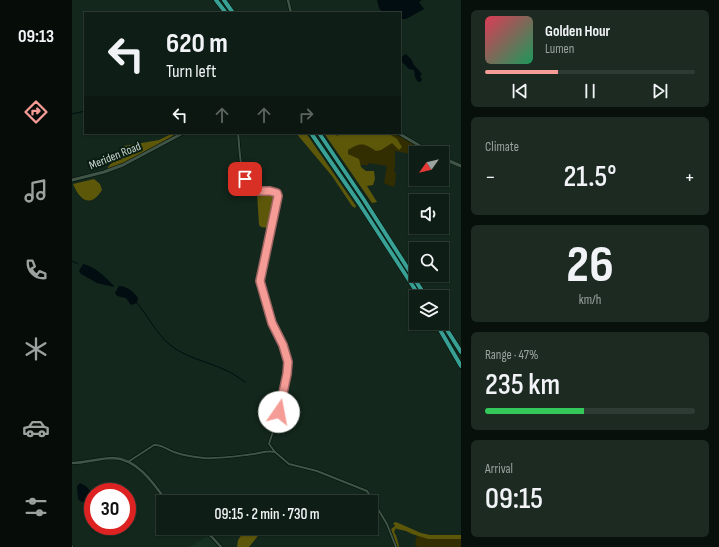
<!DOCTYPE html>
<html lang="en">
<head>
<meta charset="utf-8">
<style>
	body { margin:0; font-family:"Sofia Sans Condensed",sans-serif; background:#1c2a22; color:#f1f3f6; height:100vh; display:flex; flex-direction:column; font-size:15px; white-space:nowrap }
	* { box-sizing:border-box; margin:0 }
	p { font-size:13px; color:#9ba2a0 }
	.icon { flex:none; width:22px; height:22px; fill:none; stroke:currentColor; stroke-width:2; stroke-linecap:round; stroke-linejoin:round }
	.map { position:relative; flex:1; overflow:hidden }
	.panel { display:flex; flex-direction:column; gap:10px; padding:10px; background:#08100c; width:258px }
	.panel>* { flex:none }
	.guide { position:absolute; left:12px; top:12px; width:317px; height:122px; border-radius:0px; box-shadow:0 1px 3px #0004,0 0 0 1px #2e3b34; background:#0e1d15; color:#f1f3f6; overflow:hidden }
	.needle { width:26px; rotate:236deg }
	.buttons { position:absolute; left:337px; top:146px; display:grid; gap:8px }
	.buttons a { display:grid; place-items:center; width:40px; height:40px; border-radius:0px; background:#0e1d15; box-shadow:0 1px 3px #0004,0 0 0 1px #2e3b34; font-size:20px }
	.speed { position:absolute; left:12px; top:483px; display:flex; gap:8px; font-size:20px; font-weight:700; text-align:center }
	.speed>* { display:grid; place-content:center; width:52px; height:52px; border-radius:50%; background:#0e1d15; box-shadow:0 1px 3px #0004,0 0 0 1px #2e3b34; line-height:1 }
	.speed .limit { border:6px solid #d22; background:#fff; color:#111 }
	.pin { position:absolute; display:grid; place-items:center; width:34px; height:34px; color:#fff; margin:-17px; border-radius:8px; box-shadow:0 2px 6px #0006 }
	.me { position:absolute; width:44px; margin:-22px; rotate:12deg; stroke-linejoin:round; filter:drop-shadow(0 0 3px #0008) }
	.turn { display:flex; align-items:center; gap:14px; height:84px; padding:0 16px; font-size:18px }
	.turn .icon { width:52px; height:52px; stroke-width:2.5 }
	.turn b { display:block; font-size:28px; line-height:34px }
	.lanes { display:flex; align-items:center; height:38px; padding:0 16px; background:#0003; justify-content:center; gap:20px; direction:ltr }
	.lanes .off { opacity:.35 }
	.big { font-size:30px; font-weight:600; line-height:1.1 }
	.panel .tile { flex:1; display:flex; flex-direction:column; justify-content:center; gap:6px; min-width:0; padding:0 14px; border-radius:6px; background:#1c2a22 }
	.panel .dial { align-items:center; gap:0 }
	.dial b { font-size:52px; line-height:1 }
	.song { display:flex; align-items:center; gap:12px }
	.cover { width:48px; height:48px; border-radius:6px; background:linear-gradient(135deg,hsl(350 70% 55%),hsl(150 70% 35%)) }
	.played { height:4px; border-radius:2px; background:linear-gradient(90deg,#f59c96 35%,#2e3b34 35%) }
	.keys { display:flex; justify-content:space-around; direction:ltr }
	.heat { display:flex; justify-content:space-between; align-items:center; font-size:22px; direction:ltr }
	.charge { height:6px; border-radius:3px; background:linear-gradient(90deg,#34c759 47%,#2e3b34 0) }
	.trip { position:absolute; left:84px; top:495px; width:222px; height:40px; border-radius:0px; background:#0e1d15; box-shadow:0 1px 3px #0004,0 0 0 1px #2e3b34; font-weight:600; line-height:40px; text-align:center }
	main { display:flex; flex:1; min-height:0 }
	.tab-bar { display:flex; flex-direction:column; width:72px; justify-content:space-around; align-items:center; background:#060c08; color:#9ba2a0 }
	.tab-bar .icon { width:28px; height:28px }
	.tab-bar .current { color:#f59c96 }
	.tab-bar b { font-size:18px; color:#f1f3f6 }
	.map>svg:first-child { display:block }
</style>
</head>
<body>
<main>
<nav class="tab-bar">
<b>09:13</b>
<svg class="icon current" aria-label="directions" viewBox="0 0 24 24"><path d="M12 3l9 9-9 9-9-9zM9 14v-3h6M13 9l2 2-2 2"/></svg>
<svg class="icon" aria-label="music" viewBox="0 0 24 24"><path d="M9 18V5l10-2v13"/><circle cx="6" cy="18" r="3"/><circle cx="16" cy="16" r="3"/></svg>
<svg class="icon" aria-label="phone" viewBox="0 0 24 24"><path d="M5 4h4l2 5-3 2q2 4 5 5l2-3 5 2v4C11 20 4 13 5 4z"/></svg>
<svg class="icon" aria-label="climate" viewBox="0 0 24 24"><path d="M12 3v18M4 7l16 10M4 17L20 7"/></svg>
<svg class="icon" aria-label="car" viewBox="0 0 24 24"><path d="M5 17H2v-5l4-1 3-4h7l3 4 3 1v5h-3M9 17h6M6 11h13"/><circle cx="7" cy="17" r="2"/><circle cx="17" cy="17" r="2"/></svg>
<svg class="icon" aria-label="filters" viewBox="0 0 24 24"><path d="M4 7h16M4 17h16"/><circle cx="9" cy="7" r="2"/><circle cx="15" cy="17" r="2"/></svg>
</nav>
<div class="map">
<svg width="389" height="547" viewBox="0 0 389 547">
	<rect width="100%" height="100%" fill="#13271c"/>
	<path fill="#163123" d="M136,536l10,11h-33l6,-1z"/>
	<path fill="#332e01" d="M263,133h59l35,20h-13v2l-21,-4v15l-1,6 2,1 -1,11 -2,3 -9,-4 3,-17 -18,-3 -1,2h-12z
		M345,535l11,4h33v8h-43l-3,-2z"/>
	<path fill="#5d570a" d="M98,133h8l-47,27 -25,10 18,-24 35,-6 10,-5z
		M224,133h10l50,73 -1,2 -3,-2 -20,-30z
		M252,133h11l2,3 4,-3h47l9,6 5,8 -3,3 -7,-7 -11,7 -5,1c-12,-8 -15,-9 -28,-1v4l11,5 2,8 5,4h8l1,8 -2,6 -6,1 10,16 -5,1z
		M22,179l6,5 2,6c-11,18 -22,11 -29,-6z
		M200,192l4,3 -8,33 -7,-1 -2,-2 -2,-32z
		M324,522l25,11 9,2h31v4h-33l-16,-5 -6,-3 -9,-2 -1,-1 -2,4c3,4 4,10 5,15h-2l-6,-18 4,-3 -2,-3z
		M171,528h15l4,3 -13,16h-12l1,-7 6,-9z
		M211,528h44l5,6 -49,-3z"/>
	<path fill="#010d10" d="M305,0h45l-3,2 5,7 -18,10h-6v-6h-17l-4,-5z
		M334,54l5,5 3,6 8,9 -2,2 2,4 -2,2h-2l-3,-5 -1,-7 -5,-1 -9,-9 1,-3z
		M11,264c12,2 23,14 31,22v1l-17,-4 -16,-9 -2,-3z
		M47,286c8,0 14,5 19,12l-1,5 -6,2 -5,-7 -9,-2 -2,-3z
		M8,483c12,5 13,12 13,25h-2l-2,-7 -7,1 -4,-3 -1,-13z"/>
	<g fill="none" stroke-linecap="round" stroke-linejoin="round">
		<path stroke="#010d10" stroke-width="1" d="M0,114l13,-3
			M0,261l6,3
			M65,303c11,13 19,30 33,42 15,12 35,16 53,24 8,3 15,8 22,13"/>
		<defs>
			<path id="minor" d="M166,133c2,16 1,50 17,59l15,-1 7,2 1,3 -9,35 -9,50 12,42 14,30 2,15 -9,44 -10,32 6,8 14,12 28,7 50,20 20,33 9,23
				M56,462l26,-17c8,-1 15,6 23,8 9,3 18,4 27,5 17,1 33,-2 50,-4 7,-1 14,-4 21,-2
				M0,546v1"/>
			<path id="tertiary" d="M216,0l3,13
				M0,463c14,0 27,-5 41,-5 25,1 41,26 54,44
				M127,528l13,9 9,10"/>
			<path id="secondary" d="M326,133l34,20
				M370,158l19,8
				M0,180l32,-8 19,-7 60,-32"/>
			<path id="motorway" d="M144,0l10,13
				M152,0l9,13
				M239,133l48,70 61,94
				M247,133l45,67 62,97
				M370,322l19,30
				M364,323l25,43"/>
		</defs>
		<use href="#minor" stroke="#000f06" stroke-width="3"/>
		<use href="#tertiary" stroke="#000f06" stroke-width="3.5"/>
		<use href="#secondary" stroke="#000f06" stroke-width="4"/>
		<use href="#motorway" stroke="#000f06" stroke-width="5"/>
		<use href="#minor" stroke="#405548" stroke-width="2"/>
		<use href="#tertiary" stroke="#405548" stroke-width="2.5"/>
		<use href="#secondary" stroke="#405548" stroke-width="3"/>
		<use href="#motorway" stroke="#39a095" stroke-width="4"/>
	</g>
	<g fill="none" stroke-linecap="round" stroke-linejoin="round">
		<defs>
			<path id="route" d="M173,179l9,12h16l7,2 1,3 -18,85 12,42 11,22 5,17 -1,12 -8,38"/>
		</defs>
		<use href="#route" stroke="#9f6562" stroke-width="10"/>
		<use href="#route" stroke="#f59c96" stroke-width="7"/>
	</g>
	<g text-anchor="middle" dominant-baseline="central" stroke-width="4" stroke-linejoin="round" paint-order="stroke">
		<g font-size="12" fill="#cbd7d0" stroke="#091d12">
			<text transform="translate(43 156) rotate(-22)">Meriden Road</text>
		</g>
	</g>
</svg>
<div class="buttons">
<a><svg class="needle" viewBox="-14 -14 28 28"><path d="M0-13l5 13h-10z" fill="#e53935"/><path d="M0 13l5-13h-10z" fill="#9ba2a0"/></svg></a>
<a><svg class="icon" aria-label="sound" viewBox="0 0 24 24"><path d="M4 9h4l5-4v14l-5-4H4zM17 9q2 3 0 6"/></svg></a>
<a><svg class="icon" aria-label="search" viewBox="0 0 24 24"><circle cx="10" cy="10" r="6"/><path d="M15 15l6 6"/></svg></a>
<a><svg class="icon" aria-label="layers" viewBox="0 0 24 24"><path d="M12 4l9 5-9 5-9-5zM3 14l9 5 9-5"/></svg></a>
</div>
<div class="speed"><div class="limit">30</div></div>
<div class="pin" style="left:173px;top:179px;background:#d93025"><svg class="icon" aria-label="arrive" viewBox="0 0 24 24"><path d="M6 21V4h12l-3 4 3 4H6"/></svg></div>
<svg class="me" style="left:207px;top:412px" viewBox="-20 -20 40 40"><circle r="19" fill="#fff"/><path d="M0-13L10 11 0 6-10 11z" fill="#f59c96"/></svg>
<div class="trip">09:15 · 2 min · 730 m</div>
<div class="guide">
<div class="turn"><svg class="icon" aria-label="left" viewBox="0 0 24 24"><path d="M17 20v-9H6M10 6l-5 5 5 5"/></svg><div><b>620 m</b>Turn left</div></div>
<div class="lanes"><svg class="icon" aria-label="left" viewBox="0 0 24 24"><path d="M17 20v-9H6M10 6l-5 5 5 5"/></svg><svg class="icon off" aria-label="ahead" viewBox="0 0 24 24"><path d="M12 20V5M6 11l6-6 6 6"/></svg><svg class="icon off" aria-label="ahead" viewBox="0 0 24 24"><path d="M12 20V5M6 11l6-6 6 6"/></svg><svg class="icon off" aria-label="right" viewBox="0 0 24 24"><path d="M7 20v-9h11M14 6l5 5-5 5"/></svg></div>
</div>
</div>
<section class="panel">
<div class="tile">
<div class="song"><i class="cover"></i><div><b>Golden Hour</b><p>Lumen</p></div></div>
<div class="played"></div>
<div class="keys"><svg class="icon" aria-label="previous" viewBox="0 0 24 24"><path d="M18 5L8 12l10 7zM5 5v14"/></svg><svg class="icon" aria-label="pause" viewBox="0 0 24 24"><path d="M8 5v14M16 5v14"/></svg><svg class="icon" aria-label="next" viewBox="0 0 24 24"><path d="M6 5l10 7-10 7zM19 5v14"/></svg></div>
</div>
<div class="tile"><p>Climate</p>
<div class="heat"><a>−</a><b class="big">21.5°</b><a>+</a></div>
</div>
<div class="tile dial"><b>26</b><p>km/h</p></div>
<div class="tile"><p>Range · 47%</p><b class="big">235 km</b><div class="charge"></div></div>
<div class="tile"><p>Arrival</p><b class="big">09:15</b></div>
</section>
</main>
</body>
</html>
